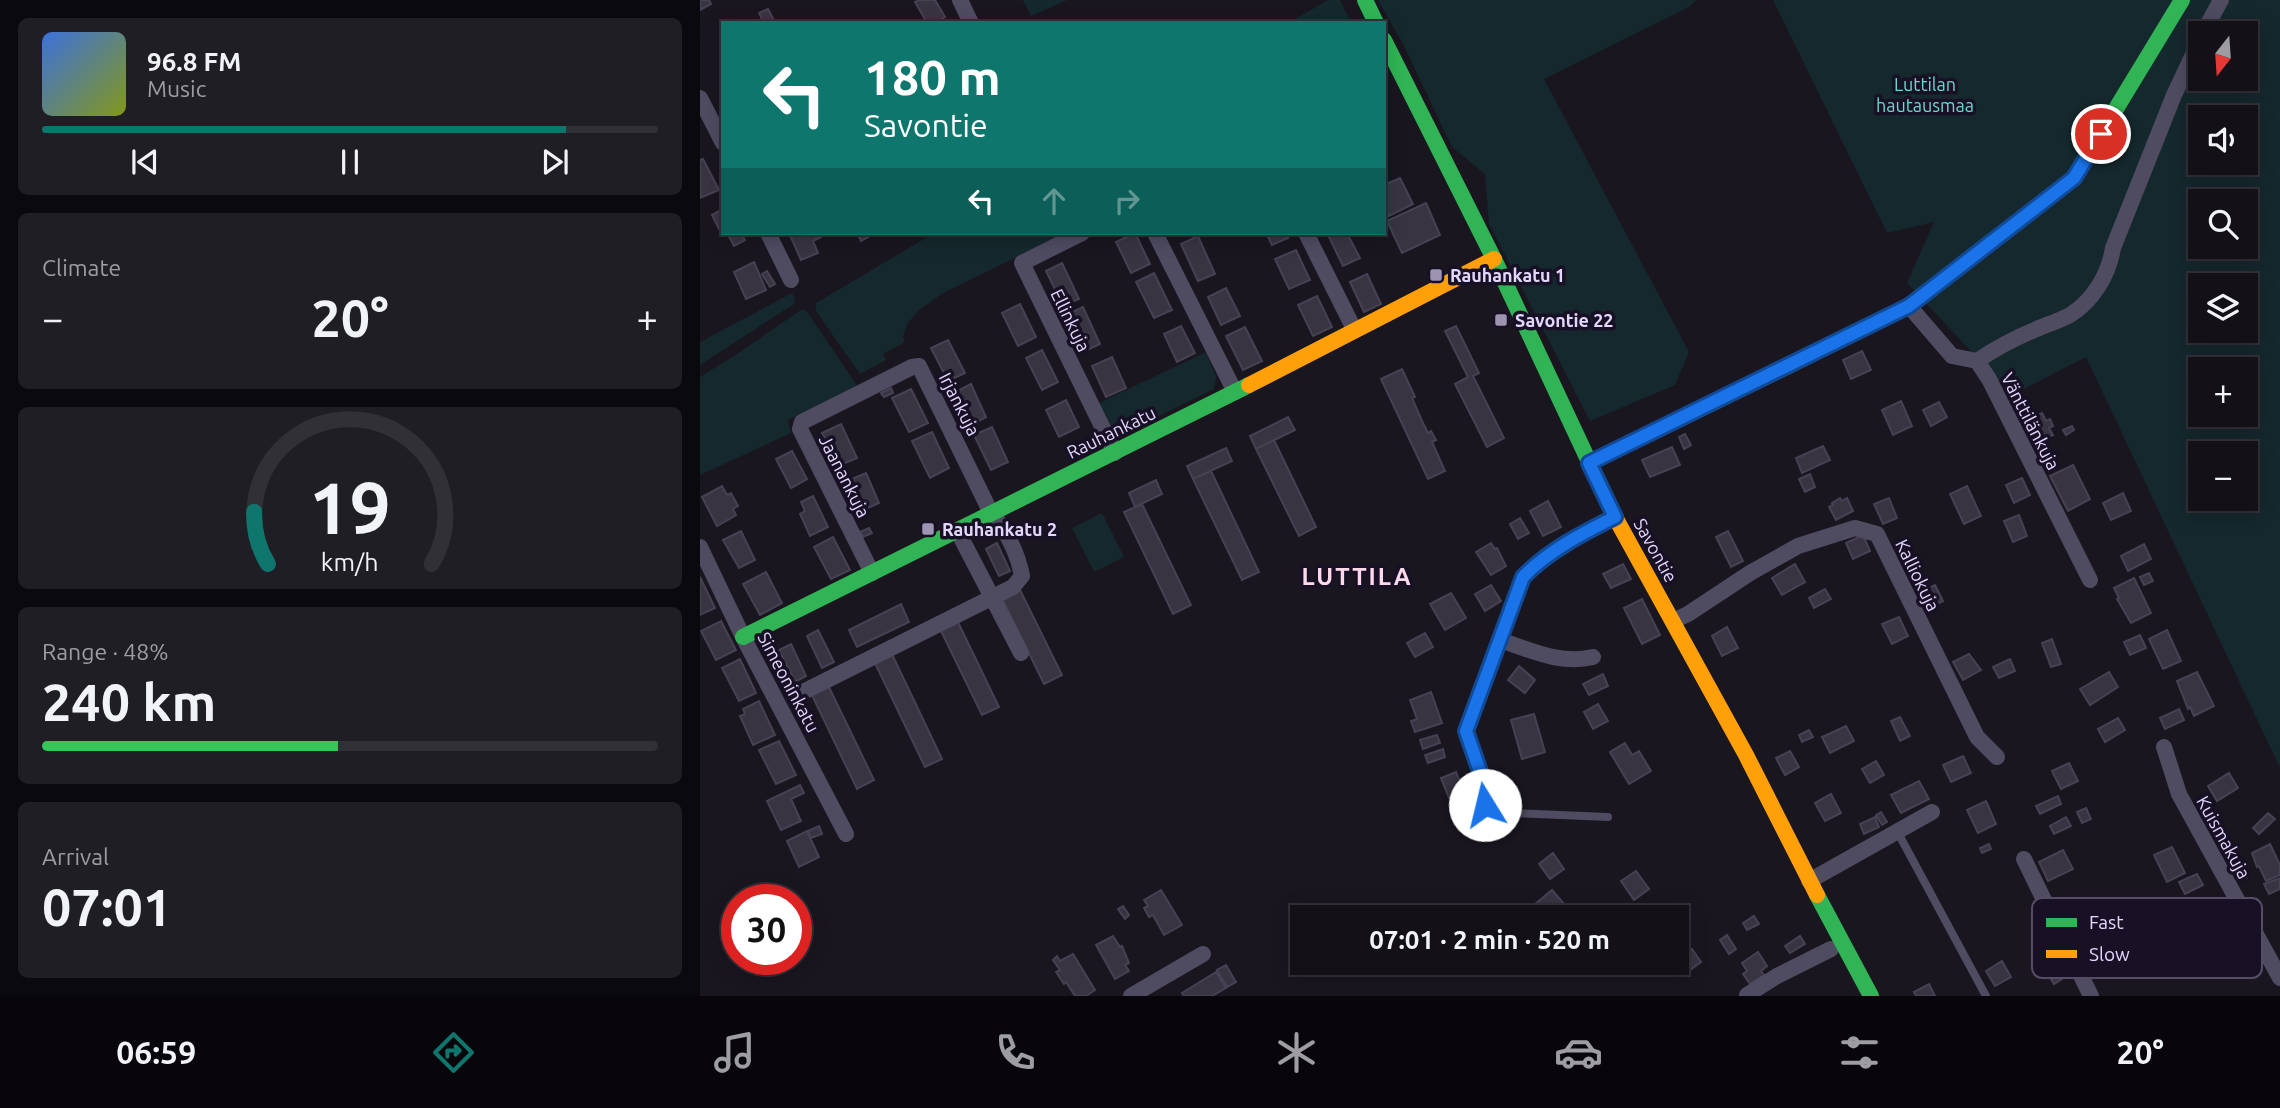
<!DOCTYPE html>
<html lang="en">
<head>
<meta charset="utf-8">
<style>
	body { margin:0; font-family:Ubuntu,sans-serif; background:#201e25; color:#f1f3f6; height:100vh; display:flex; flex-direction:column; font-size:26px; white-space:nowrap }
	* { box-sizing:border-box; margin:0 }
	p { font-size:23px; color:#9d9da2 }
	.icon { flex:none; width:38px; height:38px; fill:none; stroke:currentColor; stroke-width:2; stroke-linecap:round; stroke-linejoin:round }
	.map { position:relative; flex:1; overflow:hidden }
	.sheet { display:flex; flex-direction:column; gap:18px; padding:18px; background:#0a090d; width:700px }
	.sheet>* { flex:none }
	.hud { position:absolute; left:21px; top:21px; width:665px; height:214px; border-radius:0px; box-shadow:0 4px 18px #0003,0 0 0 2px #323037; background:#0f766e; color:#fff; overflow:hidden }
	.needle { width:46px; rotate:197deg }
	.tools { position:absolute; left:1488px; top:21px; display:grid; gap:14px }
	.tools a { display:grid; place-items:center; width:70px; height:70px; border-radius:0px; background:#131018; box-shadow:0 4px 18px #0003,0 0 0 2px #323037; font-size:35px }
	.speed { position:absolute; left:21px; top:884px; display:flex; gap:14px; font-size:35px; font-weight:700; text-align:center }
	.speed>* { display:grid; place-content:center; width:91px; height:91px; border-radius:50%; background:#131018; box-shadow:0 4px 18px #0003,0 0 0 2px #323037; line-height:1 }
	.speed .limit { border:10px solid #d22; background:#fff; color:#111 }
	.pin { position:absolute; display:grid; place-items:center; width:60px; height:60px; color:#fff; margin:-30px; border:4px solid #fff; border-radius:50%; box-shadow:0 2px 7px #0007 }
	.me { position:absolute; width:77px; margin:-38px; rotate:351deg; stroke-linejoin:round; filter:drop-shadow(0 0 5px #0008) }
	.turn { display:flex; align-items:center; gap:24px; height:147px; padding:0 28px; font-size:32px }
	.turn .icon { width:91px; height:91px; stroke-width:2.5 }
	.turn b { display:block; font-size:49px; line-height:60px }
	.lanes { display:flex; align-items:center; height:66px; padding:0 28px; background:#0003; justify-content:center; gap:35px; direction:ltr }
	.lanes .off { opacity:.35 }
	.big { font-size:52px; font-weight:700; line-height:1.1 }
	.sheet .card { flex:1; display:flex; flex-direction:column; justify-content:center; gap:10px; min-width:0; padding:0 24px; border-radius:10px; background:#201e25 }
	.sheet .dial { align-items:center; gap:0 }
	.dial svg { height:182px; overflow:visible; fill:none; stroke:#323037; stroke-width:7; stroke-linecap:round; text-anchor:middle }
	.dial text { fill:#f1f3f6; stroke:none }
	.song { display:flex; align-items:center; gap:21px }
	.cover { width:84px; height:84px; border-radius:10px; background:linear-gradient(135deg,hsl(220 70% 55%),hsl(70 70% 35%)) }
	.played { height:7px; border-radius:4px; background:linear-gradient(90deg,#0f766e 85%,#323037 85%) }
	.keys { display:flex; justify-content:space-around; direction:ltr }
	.heat { display:flex; justify-content:space-between; align-items:center; font-size:38px; direction:ltr }
	.charge { height:10px; border-radius:5px; background:linear-gradient(90deg,#34c759 48%,#323037 0) }
	.trip { position:absolute; left:590px; top:905px; width:399px; height:70px; border-radius:0px; background:#131018; box-shadow:0 4px 18px #0003,0 0 0 2px #323037; font-weight:700; line-height:70px; text-align:center }
	.tab-bar { display:flex; height:112px; justify-content:space-around; align-items:center; background:#08060a; color:#9d9da2 }
	.tab-bar .icon { width:49px; height:49px }
	.tab-bar .current { color:#0f766e }
	.tab-bar b { font-size:32px; color:#f1f3f6 }
	main { display:flex; flex:1; min-height:0 }
	.map>svg:first-child { display:block }
</style>
</head>
<body>
<main>
<section class="sheet">
<div class="card">
<div class="song"><i class="cover"></i><div><b>96.8 FM</b><p>Music</p></div></div>
<div class="played"></div>
<div class="keys"><svg class="icon" aria-label="previous" viewBox="0 0 24 24"><path d="M18 5L8 12l10 7zM5 5v14"/></svg><svg class="icon" aria-label="pause" viewBox="0 0 24 24"><path d="M8 5v14M16 5v14"/></svg><svg class="icon" aria-label="next" viewBox="0 0 24 24"><path d="M6 5l10 7-10 7zM19 5v14"/></svg></div>
</div>
<div class="card"><p>Climate</p>
<div class="heat"><a>−</a><b class="big">20°</b><a>+</a></div>
</div>
<div class="card dial"><svg viewBox="0 0 100 80">
<path d="M14 69A42 42 0 1 1 86 69"/>
<path d="M14 69A42 42 0 0 1 8 46" stroke="#0f766e"/>
<text x="50" y="56" font-size="32" font-weight="700">19</text>
<text x="50" y="72" font-size="11">km/h</text>
</svg></div>
<div class="card"><p>Range · 48%</p><b class="big">240 km</b><div class="charge"></div></div>
<div class="card"><p>Arrival</p><b class="big">07:01</b></div>
</section>
<div class="map">
<svg width="1580" height="996" viewBox="0 0 1580 996">
	<rect width="100%" height="100%" fill="#191620"/>
	<path fill="#15282d" fill-rule="evenodd" d="M323,0h44l-36,16z
		M628,0h12l11,23h-63z
		M678,0h318l-7,7 -145,72 145,273 -14,33 -85,36 -101,-197 -4,-50 -33,-27 -48,-101z
		M1073,0h507v768l-194,-411 -74,38 -105,-112 27,-61 -47,11zM1500,33h45v46h-45zM1500,117h45v46h-45zM1500,201h45v46h-45zM1500,285h45v46h-45zM1500,369h45v46h-45zM1500,453h45v46h-45z
		M234,233h132l-123,60 -24,17 -12,14 -4,13 2,5 -22,12 3,6 -26,14 -44,-63v-8z
		M92,293l3,6 -1,5 -94,61v-23z
		M101,310h5l50,74 -1,5 -67,31 3,13 -91,42v-98l34,-21z
		M506,352l10,25 -2,12 -92,45 -9,-1 -14,-30z
		M402,513l22,44 -30,15 -22,-44z"/>
	<path fill="#393442" stroke="#474154" stroke-width="2" d="M0,0h9l2,4 -11,6z
		M219,0h16l10,17 -10,6h-8l-12,-21z
		M68,9l7,13 -1,1h-10l-5,-10z
		M3,159l16,31 -19,8v-38z
		M700,178l13,26 -24,12 -5,-10v-21z
		M726,203l14,32 -38,18 -15,-32z
		M23,209v23l-2,1 -9,-18z
		M27,233h14l4,7 -11,6z
		M89,233h30l2,4 -8,4 5,12 -17,7z
		M157,233h18l-14,8z
		M435,233l15,31 -19,9 -15,-31z
		M566,233h20l2,5 -16,7z
		M639,233h8l13,25 -17,8 -14,-29z
		M498,236l17,38 -17,7 -17,-37z
		M596,250l14,30 -21,9 -14,-30z
		M54,262l12,28 -20,9 -12,-27z
		M362,263l17,36 -16,7 -17,-35z
		M67,271l8,13 -5,3 -8,-13z
		M454,273l18,37 -18,8 -18,-36z
		M667,274l14,30 -17,8 -14,-30z
		M526,288l14,28 -19,9 -13,-28z
		M617,296l15,31 -19,9 -15,-31z
		M320,304l16,33 -18,9 -16,-33z
		M383,307l17,37 -17,8 -17,-37z
		M481,326l14,27 -18,9 -13,-28z
		M756,326l23,47 -6,3 31,62 -17,9 -32,-63 13,-7 -23,-46z
		M545,327l17,34 -19,9 -17,-34z
		M248,340l17,33 -17,8 -17,-33z
		M342,350l16,32 -16,8 -16,-32z
		M1162,351l9,19 -20,9 -8,-19z
		M412,357l14,31 -20,9 -14,-31z
		M702,369l13,28 -3,1 10,23 6,12 3,-2 5,9 -4,2 13,29 -17,8 -47,-100z
		M271,384l15,33 -17,9 -15,-33z
		M191,388l2,5 -9,4 -3,-4z
		M211,389l17,34 -19,9 -17,-34z
		M366,400l13,27 -20,10 -13,-27z
		M1201,401l11,25 -19,9 -11,-25z
		M1239,402l8,15 -16,9 -8,-16z
		M1342,413l4,8 4,-2 3,7 -4,2 4,7 -15,7 -11,-22z
		M588,417l7,13 -39,19 -6,-13z
		M141,424l16,34 -19,8 -16,-33z
		M1372,426l2,4 -8,5 -3,-5z
		M292,427l16,35 -17,8 -17,-35z
		M232,432l17,36 -19,10 -18,-37z
		M985,434l6,11 -7,4 -5,-12z
		M574,440l42,87 -17,9 -43,-87z
		M1123,446l7,14 -28,13 -6,-15z
		M972,447l8,18 -30,12 -8,-17z
		M526,448l6,13 -39,18 -6,-13z
		M92,451l15,28 -16,9 -15,-29z
		M1373,465l17,34 -22,12 -18,-35z
		M511,471l48,101 -17,8 -49,-101z
		M166,473l13,30 -18,8 -14,-30z
		M1110,474l5,13 -10,5 -6,-13z
		M1322,478l8,17 -16,8 -8,-18z
		M456,480l6,14 -27,13 -6,-14z
		M22,486l5,9 4,-2 7,13 -5,3 3,6 -19,11 -15,-29z
		M1267,486l14,30 -17,8 -14,-30z
		M1423,493l8,18 -20,9 -8,-17z
		M113,496l15,31 -18,9 -10,-22 5,-3 -4,-9z
		M1140,498l2,3 5,-3 6,13 -17,9 -7,-13 4,-2 -1,-2z
		M1189,498l8,20 -14,6 -9,-20z
		M848,501l13,26 -18,9 -13,-25z
		M442,504l49,101 -18,9 -49,-102z
		M1319,515l8,21 -14,6 -9,-21z
		M820,518l9,15 -11,6 -8,-15z
		M169,528l3,5 -9,4 -3,-5z
		M41,531l14,29 -16,8 -16,-28z
		M1028,531l15,30 -12,6 -15,-30z
		M1163,535l7,16 -17,8 -7,-16z
		M133,537l17,33 -19,9 -17,-32z
		M297,543l13,28 -11,5 -13,-27z
		M791,543l4,6 2,-1 9,18 -15,9 -15,-23z
		M1444,544l7,15 -23,12 -7,-15z
		M923,564l8,15 -20,9 -8,-14z
		M1095,564l10,18 -23,13 -10,-17z
		M66,572l16,31 -22,12 -17,-31z
		M1449,573l4,8 -9,4 -4,-8z
		M0,577l15,31 -15,7z
		M1434,578l17,35 -20,10 -14,-24 2,-1 -5,-10z
		M791,585l10,16 -16,10 -10,-17z
		M1235,585l8,16 -17,9 -8,-16z
		M319,588l43,87 -18,9 -43,-88z
		M1125,589l6,10 -17,9 -5,-10z
		M751,593l15,25 -21,12 -15,-26z
		M942,599l18,36 -18,9 -18,-36z
		M201,604l8,18 -52,25 -8,-17z
		M1199,617l9,19 -16,8 -10,-20z
		M256,618l43,89 -17,8 -43,-88z
		M21,621l15,29 -20,10 -15,-29z
		M1027,627l11,21 -16,8 -10,-20z
		M118,630l16,32 -12,6 -15,-32z
		M1467,630l14,31 -18,8 -14,-30z
		M725,633l8,14 -18,10 -8,-14z
		M1440,635l6,13 -16,7 -6,-13z
		M1352,639l9,25 -10,3 -9,-24z
		M91,644l15,32 -11,6 -16,-32z
		M190,650l52,109 -17,8 -52,-108z
		M1269,654l12,16 -18,10 -10,-18z
		M40,659l16,34 -17,8 -17,-33z
		M1310,659l5,12 -16,7 -6,-11z
		M819,666l16,14 -10,13 -17,-13z
		M1409,672l9,15 -28,18 -10,-16z
		M1497,672l17,34 -20,10 -4,-9 -2,2 -11,-28z
		M903,674l5,12 -19,9 -6,-11z
		M126,681l48,99 -17,9 -48,-100z
		M731,692l11,31 -27,9 -4,-11 6,-2 -7,-19z
		M59,701l16,34 -22,10 -13,-29 5,-2 -2,-5z
		M898,704l10,17 -15,8 -9,-17z
		M1479,709l5,11 -19,9 -5,-11z
		M834,714l11,38 -23,7 -11,-39z
		M1200,717l10,19 -10,5 -9,-20z
		M1418,718l7,12 -20,12 -7,-13z
		M1146,726l8,15 -24,12 -8,-16z
		M1109,730l4,7 -11,5 -3,-7z
		M737,735l3,8 -17,6 -3,-9z
		M79,741l17,34 -20,9 -17,-34z
		M925,743l7,12 7,-4 12,20 -22,13 -19,-32z
		M743,749l2,8 -17,6 -3,-8z
		M1090,751l9,16 -14,8 -9,-17z
		M1263,756l8,17 -20,9 -8,-17z
		M1176,761l8,14 -14,8 -8,-14z
		M1369,763l9,18 -17,8 -9,-18z
		M756,772l8,20 -15,6 -8,-20z
		M1529,773l9,15 -21,13 -9,-15z
		M1219,781l10,18 -28,14 -10,-18z
		M100,785l4,8 -13,6 10,22 -20,9 -14,-29z
		M1131,794l10,19 -16,8 -10,-18z
		M1358,796l3,8 -21,10 -4,-8z
		M1286,801l10,23 -18,9 -11,-23z
		M1386,808l5,11 -9,4 -5,-11z
		M1181,812l6,10 -5,3 -6,-10z
		M1568,813l7,6 -16,15 -6,-6z
		M1175,817l4,10 -15,7 -4,-10z
		M1366,817l5,9 -17,8 -4,-8z
		M119,826l3,8 -11,4 -3,-7z
		M107,831l12,26 -20,10 -12,-26z
		M1289,844l2,5 -9,4 -2,-5z
		M1570,844l10,21v10l-14,6 -7,-15 -2,1 -5,-14z
		M1472,847l13,26 -18,9 -13,-27z
		M1363,850l10,19 -25,12 -9,-19z
		M853,853l11,16 -14,10 -11,-15z
		M936,871l13,18 -15,11 -13,-19z
		M1497,874l6,11 -18,9 -6,-12z
		M1580,878v11l-11,5 -5,-10z
		M461,890l21,35 -18,10 -11,-20 -4,2 -5,-9 4,-2 -4,-6z
		M852,890l13,15 -2,2 7,9 -1,1h-25l-10,-12z
		M423,906l6,9 -4,4 -7,-10z
		M1054,916l5,8 -12,6 -4,-7z
		M1027,935l9,14 -7,5 -9,-14z
		M413,936l7,11 2,-1 7,17 -4,2 4,6 -14,8 -19,-34z
		M1100,936l5,8 -15,9 -5,-7z
		M992,949l9,13 -15,11 -9,-13z
		M1058,952l9,14 -6,5 3,4 -14,9 -7,-10 4,-3 -5,-8z
		M373,954l22,36 -9,6h-11l-9,-14 -2,2 -8,-12 4,-2 -7,-10 4,-4 3,5z
		M1302,961l9,16 -16,9 -9,-15z
		M526,965l10,17 -9,5 -10,-17z
		M1360,969l5,8 -11,7 -5,-8z
		M516,972l10,16 -14,8h-28l-2,-3z
		M1229,984l6,12h-19l-2,-4z"/>
	<g fill="none" stroke-linecap="round" stroke-linejoin="round">
		<path stroke="#4f4b61" stroke-width="8" d="M785,805l27,8 96,4
			M1197,831l89,165"/>
		<path stroke="#4f4b61" stroke-width="16" d="M260,0l11,23
			M1503,33l18,-33
			M0,98l23,45
			M68,233l23,47
			M382,233l-60,30 93,190
			M455,233l80,159
			M606,233l48,96
			M1209,306l43,50 25,5 12,18 101,201
			M1277,361c20,-14 40,-24 62,-33 10,-4 22,-8 31,-13 23,-14 39,-41 43,-67l61,-153 26,-55
			M257,530l64,123
			M0,547l43,90 103,197
			M973,621l15,-7 62,-41 48,-27 57,-18 22,6 100,203 20,20
			M800,640c30,10 61,25 93,17
			M99,694l214,-107 9,-11c-4,-22 -16,-47 -31,-63l-72,-147 -7,1 -110,55 -2,7 72,144
			M1464,747l15,47 101,184
			M785,813l-1,-29 -18,-53 57,-154c25,-26 60,-44 92,-60
			M1324,859l67,137
			M1109,881l123,-69
			M1047,995l30,-19 54,-27
			M431,996l72,-42"/>
		<path stroke="#30b455" stroke-width="16" d="M665,0l11,23
			M684,40l110,219 98,209
			M1094,363l115,-57 165,-128 108,-178
			M43,637l506,-252
			M1117,895l54,101"/>
		<path stroke="#ff9f0a" stroke-width="16" d="M549,385l245,-126
			M889,463l205,-100
			M892,468l23,49 131,238 71,140"/>
	</g>
	<g fill="none" stroke-linecap="round" stroke-linejoin="round">
		<defs>
			<path id="route" d="M785,805l-1,-22 -18,-52 57,-154c25,-26 60,-44 92,-60l-26,-54 320,-157 165,-128 27,-44"/>
		</defs>
		<use href="#route" stroke="#114b97" stroke-width="18"/>
		<use href="#route" stroke="#1a73e8" stroke-width="12"/>
	</g>
	<g fill="#9c94b0" stroke="#181125" stroke-width="2.5">
		<rect x="729" y="268" width="14" height="14" rx="3.5"/>
		<rect x="794" y="313" width="14" height="14" rx="3.5"/>
		<rect x="221" y="522" width="14" height="14" rx="3.5"/>
	</g>
	<g text-anchor="middle" dominant-baseline="central" stroke-width="7" stroke-linejoin="round" paint-order="stroke">
		<g font-size="18" fill="#67d9cf" stroke="#181125">
			<text x="1225" y="84">Luttilan<tspan x="1225" dy="21">hautausmaa</tspan></text>
		</g>
		<g font-size="18" font-weight="bold" fill="#e2d8fd" stroke="#181125" text-anchor="start">
			<text x="750" y="275">Rauhankatu 1</text>
			<text x="815" y="320">Savontie 22</text>
			<text x="242" y="529">Rauhankatu 2</text>
		</g>
		<g font-size="18" fill="#e2d8fd" stroke="#181125">
			<text transform="translate(371 320) rotate(64)">Ellinkuja</text>
			<text transform="translate(260 404) rotate(63)">Irjankuja</text>
			<text transform="translate(1331 421) rotate(63)">Vänttilänkuja</text>
			<text transform="translate(411 432) rotate(-26)">Rauhankatu</text>
			<text transform="translate(145 476) rotate(63)">Jaanankuja</text>
			<text transform="translate(956 550) rotate(61)">Savontie</text>
			<text transform="translate(1218 575) rotate(64)">Kalliokuja</text>
			<text transform="translate(89 682) rotate(62)">Simeoninkatu</text>
			<text transform="translate(1524 837) rotate(61)">Kuismakuja</text>
		</g>
		<g font-size="24" font-weight="bold" letter-spacing="2" fill="#fdd9ea" stroke="#181125">
			<text x="657" y="576">LUTTILA</text>
		</g>
	</g>
	<rect x="1332" y="898" width="230" height="80" rx="10" fill="#181125" stroke="#554d66" stroke-width="2"/>
	<rect x="1346" y="918" width="31" height="9" fill="#30b455"/>
	<rect x="1346" y="950" width="31" height="8" fill="#ff9f0a"/>
	<g font-size="19" fill="#e2d8fd">
		<text x="1389" y="929">Fast</text>
		<text x="1389" y="961">Slow</text>
	</g>
</svg>
<div class="tools">
<a><svg class="needle" viewBox="-14 -14 28 28"><path d="M0-13l5 13h-10z" fill="#e53935"/><path d="M0 13l5-13h-10z" fill="#9d9da2"/></svg></a>
<a><svg class="icon" aria-label="sound" viewBox="0 0 24 24"><path d="M4 9h4l5-4v14l-5-4H4zM17 9q2 3 0 6"/></svg></a>
<a><svg class="icon" aria-label="search" viewBox="0 0 24 24"><circle cx="10" cy="10" r="6"/><path d="M15 15l6 6"/></svg></a>
<a><svg class="icon" aria-label="layers" viewBox="0 0 24 24"><path d="M12 4l9 5-9 5-9-5zM3 14l9 5 9-5"/></svg></a>
<a>+</a>
<a>−</a>
</div>
<div class="speed"><div class="limit">30</div></div>
<div class="pin" style="left:1401px;top:134px;background:#d93025"><svg class="icon" aria-label="arrive" viewBox="0 0 24 24"><path d="M6 21V4h12l-3 4 3 4H6"/></svg></div>
<svg class="me" style="left:785px;top:805px" viewBox="-20 -20 40 40"><circle r="19" fill="#fff"/><path d="M0-13L10 11 0 6-10 11z" fill="#1a73e8"/></svg>
<div class="trip">07:01 · 2 min · 520 m</div>
<div class="hud">
<div class="turn"><svg class="icon" aria-label="left" viewBox="0 0 24 24"><path d="M17 20v-9H6M10 6l-5 5 5 5"/></svg><div><b>180 m</b>Savontie</div></div>
<div class="lanes"><svg class="icon" aria-label="left" viewBox="0 0 24 24"><path d="M17 20v-9H6M10 6l-5 5 5 5"/></svg><svg class="icon off" aria-label="ahead" viewBox="0 0 24 24"><path d="M12 20V5M6 11l6-6 6 6"/></svg><svg class="icon off" aria-label="right" viewBox="0 0 24 24"><path d="M7 20v-9h11M14 6l5 5-5 5"/></svg></div>
</div>
</div>
</main>
<nav class="tab-bar">
<b>06:59</b>
<svg class="icon current" aria-label="directions" viewBox="0 0 24 24"><path d="M12 3l9 9-9 9-9-9zM9 14v-3h6M13 9l2 2-2 2"/></svg>
<svg class="icon" aria-label="music" viewBox="0 0 24 24"><path d="M9 18V5l10-2v13"/><circle cx="6" cy="18" r="3"/><circle cx="16" cy="16" r="3"/></svg>
<svg class="icon" aria-label="phone" viewBox="0 0 24 24"><path d="M5 4h4l2 5-3 2q2 4 5 5l2-3 5 2v4C11 20 4 13 5 4z"/></svg>
<svg class="icon" aria-label="climate" viewBox="0 0 24 24"><path d="M12 3v18M4 7l16 10M4 17L20 7"/></svg>
<svg class="icon" aria-label="car" viewBox="0 0 24 24"><path d="M5 17H2v-5l4-1 3-4h7l3 4 3 1v5h-3M9 17h6M6 11h13"/><circle cx="7" cy="17" r="2"/><circle cx="17" cy="17" r="2"/></svg>
<svg class="icon" aria-label="filters" viewBox="0 0 24 24"><path d="M4 7h16M4 17h16"/><circle cx="9" cy="7" r="2"/><circle cx="15" cy="17" r="2"/></svg>
<b>20°</b>
</nav>
</body>
</html>
